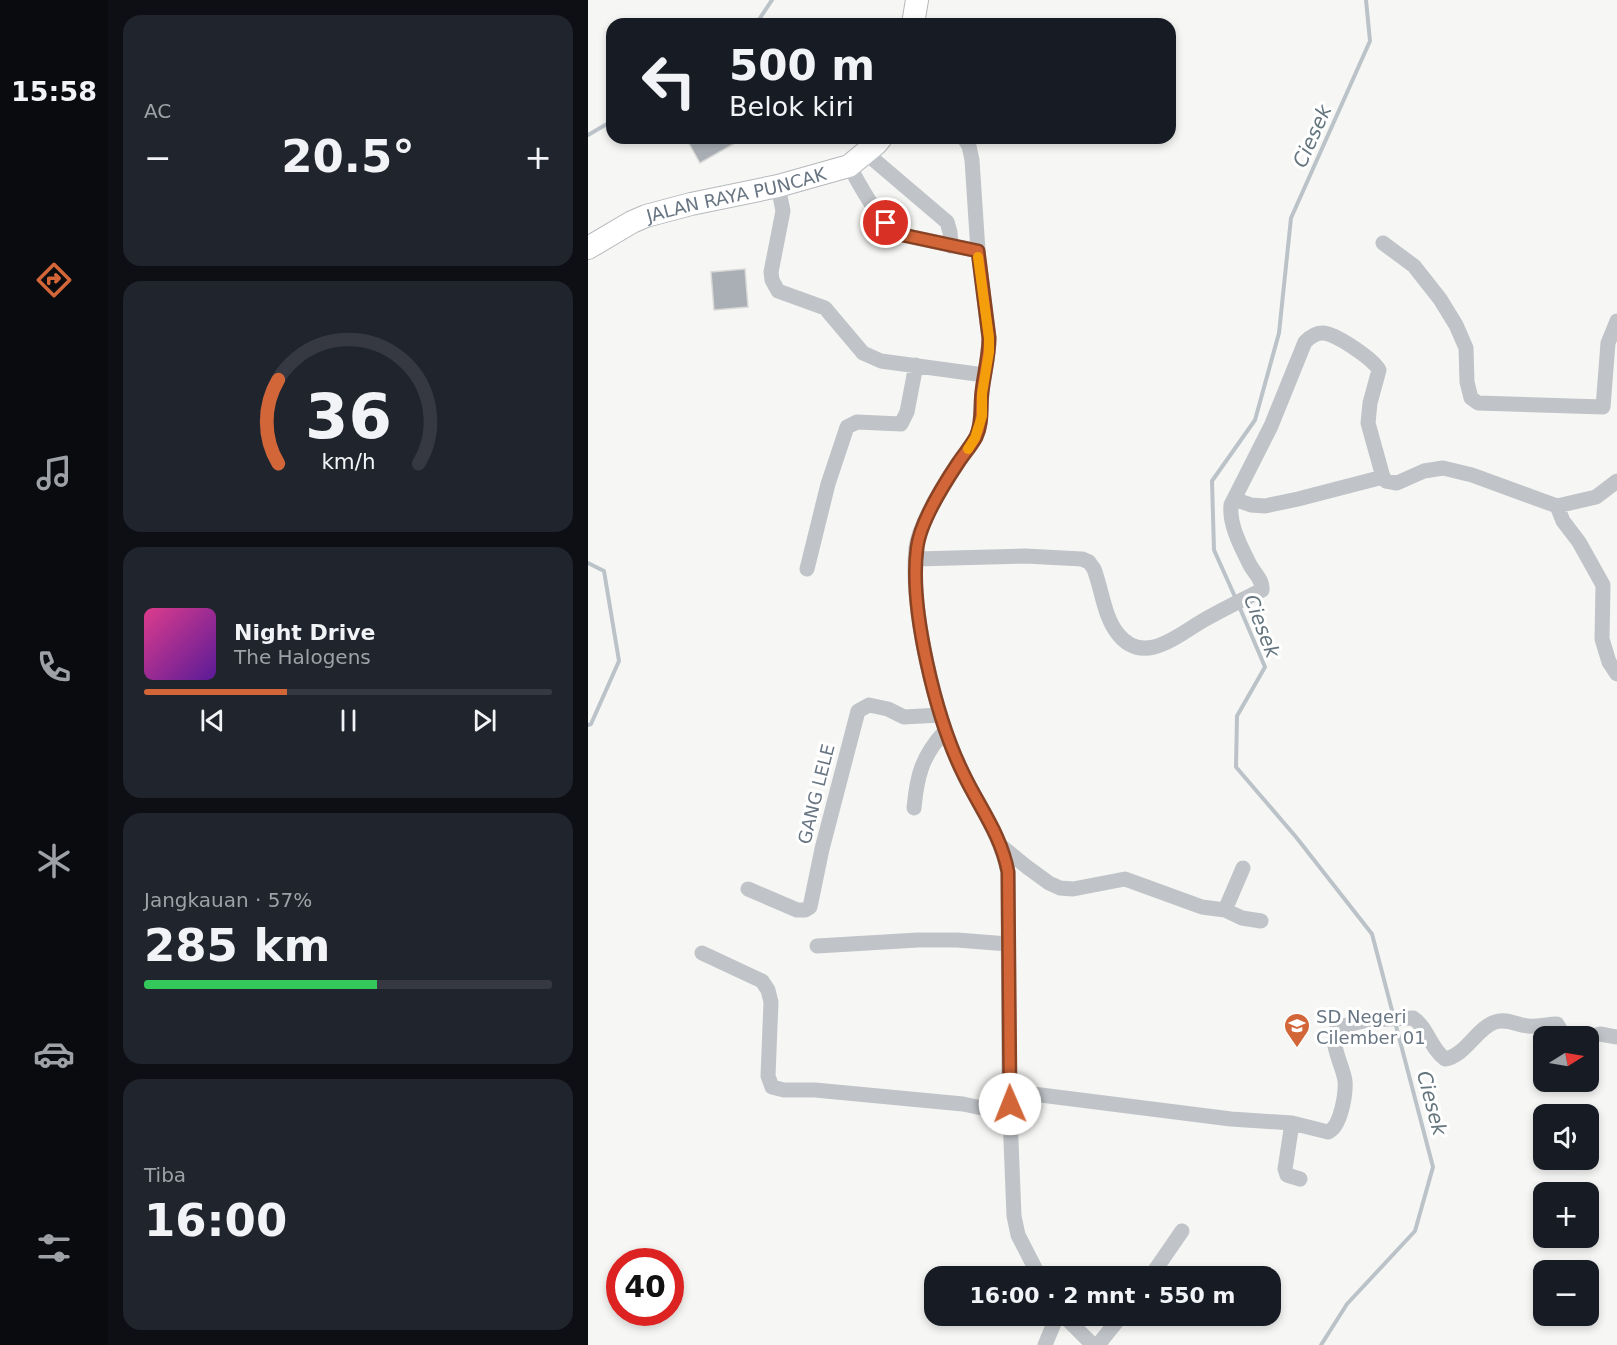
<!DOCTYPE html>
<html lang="id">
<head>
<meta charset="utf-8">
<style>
	body { margin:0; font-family:"DejaVu Sans",sans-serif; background:#20242c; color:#f1f3f6; height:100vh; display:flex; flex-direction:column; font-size:22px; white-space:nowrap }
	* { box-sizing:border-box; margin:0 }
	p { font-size:20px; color:#9ea1a6 }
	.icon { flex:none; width:33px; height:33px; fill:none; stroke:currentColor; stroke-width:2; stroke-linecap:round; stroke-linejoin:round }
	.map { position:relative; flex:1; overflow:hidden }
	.panel { display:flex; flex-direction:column; gap:15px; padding:15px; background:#0d0f14; width:480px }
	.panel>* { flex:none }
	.top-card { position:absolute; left:18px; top:18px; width:570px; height:126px; border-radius:18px; box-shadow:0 3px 9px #0003; background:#171b24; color:#f1f3f6; overflow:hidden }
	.needle { width:39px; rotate:79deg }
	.tools { position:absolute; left:945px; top:1026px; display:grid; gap:12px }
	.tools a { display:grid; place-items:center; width:66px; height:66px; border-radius:12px; background:#171b24; box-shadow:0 3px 9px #0003; font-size:30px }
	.speed { position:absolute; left:18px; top:1248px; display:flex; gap:12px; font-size:30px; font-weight:700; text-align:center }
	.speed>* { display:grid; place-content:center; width:78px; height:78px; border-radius:50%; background:#171b24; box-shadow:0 3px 9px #0003; line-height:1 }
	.speed .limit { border:9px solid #d22; background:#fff; color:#111 }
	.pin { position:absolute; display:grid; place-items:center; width:51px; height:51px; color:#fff; margin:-26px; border:3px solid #fff; border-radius:50%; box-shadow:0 2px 6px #0007 }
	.me { position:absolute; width:66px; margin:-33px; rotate:359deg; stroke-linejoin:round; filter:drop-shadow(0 0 4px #0008) }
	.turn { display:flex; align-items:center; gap:21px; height:126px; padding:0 24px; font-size:27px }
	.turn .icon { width:78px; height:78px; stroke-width:2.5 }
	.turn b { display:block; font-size:42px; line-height:51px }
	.big { font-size:45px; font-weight:700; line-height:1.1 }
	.panel .widget { flex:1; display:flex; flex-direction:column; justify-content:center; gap:9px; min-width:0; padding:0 21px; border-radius:18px; background:#20242c }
	.panel .dial { align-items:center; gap:0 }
	.dial svg { height:156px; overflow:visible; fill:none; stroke:#363941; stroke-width:7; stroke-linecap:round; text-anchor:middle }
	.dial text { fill:#f1f3f6; stroke:none }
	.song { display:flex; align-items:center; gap:18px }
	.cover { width:72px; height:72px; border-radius:9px; background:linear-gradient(135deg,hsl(330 70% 55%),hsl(270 70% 35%)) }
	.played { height:6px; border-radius:3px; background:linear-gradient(90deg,#d26638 35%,#363941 35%) }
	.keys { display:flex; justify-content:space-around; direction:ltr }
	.heat { display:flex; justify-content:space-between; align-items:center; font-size:33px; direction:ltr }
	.charge { height:9px; border-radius:4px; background:linear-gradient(90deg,#34c759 57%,#363941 0) }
	.trip { position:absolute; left:336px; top:1266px; width:357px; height:60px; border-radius:18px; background:#171b24; box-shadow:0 3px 9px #0003; font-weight:700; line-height:60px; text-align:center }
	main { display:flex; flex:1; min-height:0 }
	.tabs { display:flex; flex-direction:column; width:108px; justify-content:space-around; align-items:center; background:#090b0e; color:#9ea1a6 }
	.tabs .icon { width:42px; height:42px }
	.tabs .selected { color:#d26638 }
	.tabs b { font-size:27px; color:#f1f3f6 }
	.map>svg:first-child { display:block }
</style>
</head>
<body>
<main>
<nav class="tabs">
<b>15:58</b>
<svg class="icon selected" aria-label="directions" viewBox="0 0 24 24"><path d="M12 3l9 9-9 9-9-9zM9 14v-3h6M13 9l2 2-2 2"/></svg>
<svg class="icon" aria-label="music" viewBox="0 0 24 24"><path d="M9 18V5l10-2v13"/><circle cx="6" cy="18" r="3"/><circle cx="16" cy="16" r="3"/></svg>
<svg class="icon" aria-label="phone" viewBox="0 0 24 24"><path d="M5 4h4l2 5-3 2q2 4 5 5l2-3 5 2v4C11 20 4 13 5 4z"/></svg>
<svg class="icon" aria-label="climate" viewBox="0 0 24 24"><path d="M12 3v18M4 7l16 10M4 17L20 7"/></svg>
<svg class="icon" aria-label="car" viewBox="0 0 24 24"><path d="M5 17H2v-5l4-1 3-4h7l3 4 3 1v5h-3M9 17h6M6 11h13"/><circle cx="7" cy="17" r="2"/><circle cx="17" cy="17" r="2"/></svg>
<svg class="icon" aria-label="filters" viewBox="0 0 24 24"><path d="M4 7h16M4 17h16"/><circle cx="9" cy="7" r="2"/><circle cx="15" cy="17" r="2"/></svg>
</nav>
<section class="panel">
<div class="widget"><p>AC</p>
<div class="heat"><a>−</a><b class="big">20.5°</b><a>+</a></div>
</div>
<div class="widget dial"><svg viewBox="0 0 100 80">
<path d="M14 69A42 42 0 1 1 86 69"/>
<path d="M14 69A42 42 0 0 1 14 26" stroke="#d26638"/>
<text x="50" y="56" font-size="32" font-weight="700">36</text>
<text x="50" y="72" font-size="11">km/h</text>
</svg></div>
<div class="widget">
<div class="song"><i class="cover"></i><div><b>Night Drive</b><p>The Halogens</p></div></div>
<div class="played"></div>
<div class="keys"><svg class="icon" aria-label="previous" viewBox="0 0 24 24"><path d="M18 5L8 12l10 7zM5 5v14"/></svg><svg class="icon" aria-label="pause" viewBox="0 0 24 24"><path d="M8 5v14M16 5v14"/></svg><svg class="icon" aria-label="next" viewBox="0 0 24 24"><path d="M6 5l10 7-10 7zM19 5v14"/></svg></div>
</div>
<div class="widget"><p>Jangkauan · 57%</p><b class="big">285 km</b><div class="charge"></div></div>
<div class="widget"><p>Tiba</p><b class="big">16:00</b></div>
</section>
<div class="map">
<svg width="1029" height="1345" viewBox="0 0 1029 1345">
	<rect width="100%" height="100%" fill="#f6f7f4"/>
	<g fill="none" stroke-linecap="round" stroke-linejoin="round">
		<path stroke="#bbc3c9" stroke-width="4" d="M168,24l16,-24
			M0,135l24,-14
			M0,563l16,8 15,90 -28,63 -3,1
			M648,599l-22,-49 -2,-69 43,-61 24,-87 12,-115 79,-177 -4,-41
			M651,606l26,61 -28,49 -1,51 60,70 76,97 21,80
			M733,1345l26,-41 68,-73 18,-64 -38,-145"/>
	</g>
	<path fill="#a9afb5" stroke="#d8d8d6" stroke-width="1.5" d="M98,138h58l-44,25z
		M157,269l3,38 -34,3 -3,-38z"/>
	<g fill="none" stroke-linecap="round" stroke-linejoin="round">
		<defs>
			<g id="highway">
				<path d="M325,24l4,-24"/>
				<path id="s1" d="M0,248l44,-26 14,-6 45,-12 87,-18 71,-20 27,-22 5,-6"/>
			</g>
		</defs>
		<use href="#highway" stroke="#b5b8bb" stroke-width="24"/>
		<path stroke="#c0c3c7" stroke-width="15" d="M376,138l5,8 3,14 6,91 11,87c0,19 -5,36 -7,54 -2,16 1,30 -6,45 -5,9 -12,17 -18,26 -14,21 -39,60 -42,85 -6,61 19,166 45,221 16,35 39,64 47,103l1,219 5,125 4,19 21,41
			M278,153l81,69 3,10 1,14
			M261,166c15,25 27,54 54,69l75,16
			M190,186l5,25 -12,61 1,8 6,11 47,17 38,45 18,8 103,14
			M795,243l31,23 26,33 16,26 10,23 1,34 4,16 7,5 125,4 5,-64 9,-22
			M646,499l17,6 14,1 33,-7 85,-22
			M969,506l6,15 16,21 24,43 -1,54 7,23 8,12
			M328,559l109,-3 57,3 7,3 5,7c8,21 10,48 24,65 26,33 61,0 86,-14 19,-11 38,-20 58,-30 1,-10 -7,-16 -12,-25 -9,-18 -21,-40 -19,-60l40,-79 34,-84c5,-5 10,-9 17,-9 12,-1 51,26 57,37l-9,33 -2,20 15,54 3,4 11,2 27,-12 19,-3 29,7 85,31 39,-9 21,-16
			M219,569l21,-85 19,-57 10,-5 44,2 6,-12 9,-47
			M326,808c3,-33 8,-52 31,-77
			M413,846l26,21 22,16 11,5 13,1 52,-10 77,28 23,3 17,8 19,3
			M160,889l49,21h8l5,-3 12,-58 36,-138 11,-6 19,4 16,8 36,-2
			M637,910l18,-42
			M229,946l101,-6h39l51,4
			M114,953l60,28 6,9 3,12 -3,74 4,11 12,3h31l148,14 33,7 14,5
			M1000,1037l12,-3 17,3
			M421,1091l222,28 61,4 36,9c13,-5 18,-39 17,-51 -2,-16 -18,-41 -7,-54l30,-7 45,-2c15,10 17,30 32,41 20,-3 32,-31 50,-37 11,-4 22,3 33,4 10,1 19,-2 29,-2l7,12
			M704,1123l-7,46 2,6 13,4
			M563,1276l31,-45
			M476,1316l29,29
			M457,1345l12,-29
			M510,1345l23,-29"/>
		<use href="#highway" stroke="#fff" stroke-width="22"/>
	</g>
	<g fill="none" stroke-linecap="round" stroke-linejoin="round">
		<defs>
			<path id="route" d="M298,223l17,12 75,16 11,87c0,18 -5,36 -7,54 -2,15 1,30 -6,45 -5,9 -12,17 -18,26 -14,21 -38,60 -41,85 -8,61 19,170 46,225 16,34 38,61 45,99l2,232"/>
		</defs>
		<use href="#route" stroke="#884224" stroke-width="15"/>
		<use href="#route" stroke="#d26638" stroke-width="10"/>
		<path stroke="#f59e0b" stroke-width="10" d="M380,449l7,-11 7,-22v-22l7,-42v-14l-11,-81"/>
	</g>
	<defs>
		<symbol id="school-pin" viewBox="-11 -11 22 30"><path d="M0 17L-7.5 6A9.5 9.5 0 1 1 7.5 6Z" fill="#d26638" stroke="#fff"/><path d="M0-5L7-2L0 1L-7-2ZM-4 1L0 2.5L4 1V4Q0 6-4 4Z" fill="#fff"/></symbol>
	</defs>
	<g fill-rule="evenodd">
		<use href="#school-pin" x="694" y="1011" width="30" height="40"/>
	</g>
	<g text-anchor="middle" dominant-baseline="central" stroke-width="6" stroke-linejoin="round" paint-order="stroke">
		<g font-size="18" fill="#687582" stroke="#fff">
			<text stroke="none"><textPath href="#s1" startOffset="159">JALAN RAYA PUNCAK</textPath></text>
			<text transform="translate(228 794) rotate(-76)">GANG LELE</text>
		</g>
		<g font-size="18" fill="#687582" stroke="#fff" text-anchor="start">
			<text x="728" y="1016">SD Negeri<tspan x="728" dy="21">Cilember 01</tspan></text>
		</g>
		<g font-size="20" font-style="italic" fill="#64757e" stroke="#fff">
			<text transform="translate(724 136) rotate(-66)">Ciesek</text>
			<text transform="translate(674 626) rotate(69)">Ciesek</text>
			<text transform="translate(844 1103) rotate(75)">Ciesek</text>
		</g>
	</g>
</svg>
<div class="tools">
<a><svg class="needle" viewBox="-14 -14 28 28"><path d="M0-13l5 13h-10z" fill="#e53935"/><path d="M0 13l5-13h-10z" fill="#9ea1a6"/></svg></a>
<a><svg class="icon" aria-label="sound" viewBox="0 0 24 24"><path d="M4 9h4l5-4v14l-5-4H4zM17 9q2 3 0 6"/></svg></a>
<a>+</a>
<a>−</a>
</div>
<div class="speed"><div class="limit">40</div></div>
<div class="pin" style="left:298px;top:223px;background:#d93025"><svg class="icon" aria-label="arrive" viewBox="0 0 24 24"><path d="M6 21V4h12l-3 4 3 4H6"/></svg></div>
<svg class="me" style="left:422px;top:1104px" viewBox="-20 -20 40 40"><circle r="19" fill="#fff"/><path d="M0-13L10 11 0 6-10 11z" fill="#d26638"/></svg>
<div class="trip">16:00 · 2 mnt · 550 m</div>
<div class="top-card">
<div class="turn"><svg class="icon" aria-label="left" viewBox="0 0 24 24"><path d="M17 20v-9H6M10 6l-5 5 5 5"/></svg><div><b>500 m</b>Belok kiri</div></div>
</div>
</div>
</main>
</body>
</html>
